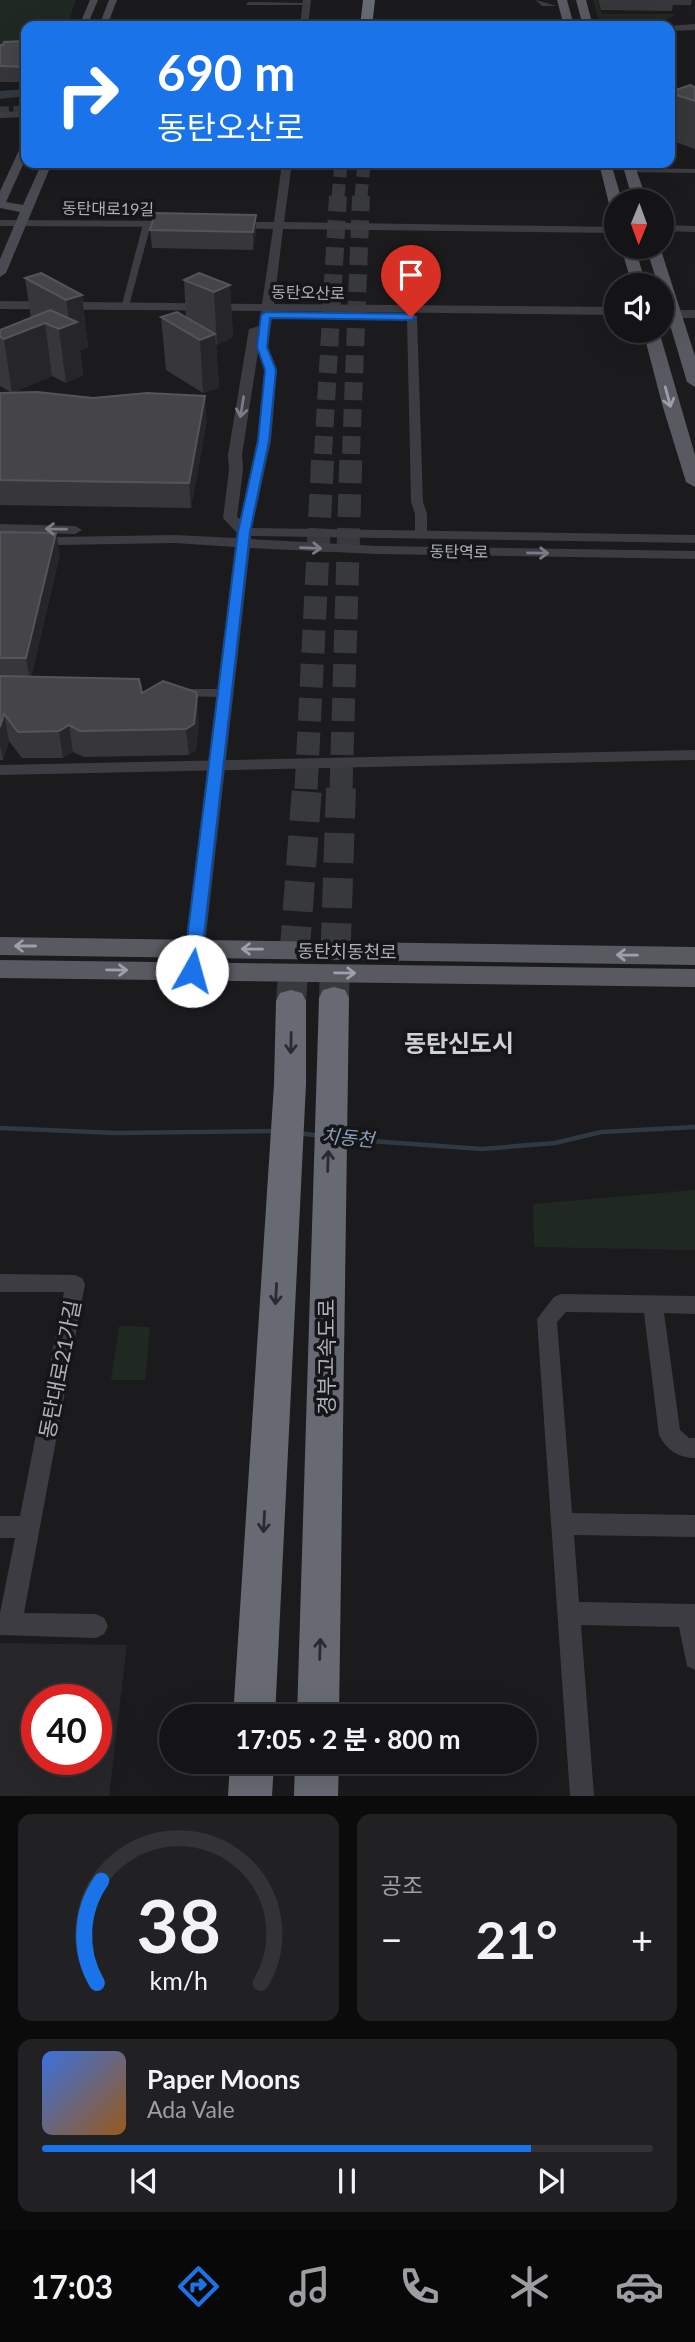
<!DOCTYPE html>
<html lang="ko">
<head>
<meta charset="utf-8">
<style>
	body { margin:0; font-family:Lato,"Noto Sans KR",sans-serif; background:#212123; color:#f1f3f6; height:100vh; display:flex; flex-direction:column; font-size:26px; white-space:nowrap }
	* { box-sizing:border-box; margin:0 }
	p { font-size:23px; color:#9d9ea1 }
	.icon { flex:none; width:38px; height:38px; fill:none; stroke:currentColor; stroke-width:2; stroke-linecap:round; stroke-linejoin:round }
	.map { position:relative; height:1796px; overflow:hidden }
	.drawer { display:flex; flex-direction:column; gap:18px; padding:18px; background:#0b0b0c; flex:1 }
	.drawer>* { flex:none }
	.top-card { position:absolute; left:21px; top:21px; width:654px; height:147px; border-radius:14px; box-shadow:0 7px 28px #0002,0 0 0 2px #333335; background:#1a73e8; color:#fff; overflow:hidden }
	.needle { width:46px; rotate:181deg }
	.fabs { position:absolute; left:604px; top:189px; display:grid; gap:14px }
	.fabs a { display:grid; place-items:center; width:70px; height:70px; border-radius:50%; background:#141416; box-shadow:0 7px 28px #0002,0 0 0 2px #333335; font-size:35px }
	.speed { position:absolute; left:21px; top:1684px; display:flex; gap:14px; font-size:35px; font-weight:700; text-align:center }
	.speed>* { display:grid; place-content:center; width:91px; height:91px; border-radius:50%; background:#141416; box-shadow:0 7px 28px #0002,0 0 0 2px #333335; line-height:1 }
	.speed .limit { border:10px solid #d22; background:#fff; color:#111 }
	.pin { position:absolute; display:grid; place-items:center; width:60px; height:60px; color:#fff; margin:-72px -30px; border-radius:50% 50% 50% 0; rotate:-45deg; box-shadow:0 0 7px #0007 }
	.pin .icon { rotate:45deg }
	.me { position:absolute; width:77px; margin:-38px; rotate:7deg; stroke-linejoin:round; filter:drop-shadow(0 0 5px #0008) }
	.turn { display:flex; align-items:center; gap:24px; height:147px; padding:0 21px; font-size:32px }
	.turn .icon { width:91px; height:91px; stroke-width:2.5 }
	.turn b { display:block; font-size:49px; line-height:60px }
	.big { font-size:52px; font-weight:700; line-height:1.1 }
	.drawer .tile { flex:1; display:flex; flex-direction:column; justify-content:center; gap:10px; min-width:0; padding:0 24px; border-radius:14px; background:#212123 }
	.drawer .dial { align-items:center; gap:0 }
	.dial svg { height:182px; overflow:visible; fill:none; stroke:#333335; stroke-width:7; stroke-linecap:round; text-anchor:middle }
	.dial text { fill:#f1f3f6; stroke:none }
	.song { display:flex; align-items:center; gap:21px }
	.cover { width:84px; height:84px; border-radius:10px; background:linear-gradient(135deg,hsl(220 70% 55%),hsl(30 70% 35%)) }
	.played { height:7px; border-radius:4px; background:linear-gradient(90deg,#1a73e8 80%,#333335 80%) }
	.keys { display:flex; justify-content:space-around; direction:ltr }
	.heat { display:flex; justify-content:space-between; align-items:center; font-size:38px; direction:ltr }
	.drawer .tiles { flex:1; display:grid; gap:18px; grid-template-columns:1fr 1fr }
	.tile:last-child { grid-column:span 2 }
	.trip { position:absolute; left:159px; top:1704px; width:378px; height:70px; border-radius:35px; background:#141416; box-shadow:0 7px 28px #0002,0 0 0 2px #333335; font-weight:700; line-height:70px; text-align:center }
	.menu { display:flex; height:112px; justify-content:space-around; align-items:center; background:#080809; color:#9d9ea1 }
	.menu .icon { width:49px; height:49px }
	.menu .selected { color:#1a73e8 }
	.menu b { font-size:32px; color:#f1f3f6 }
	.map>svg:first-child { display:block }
</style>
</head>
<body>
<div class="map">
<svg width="695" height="1796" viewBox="0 0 695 1796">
	<rect width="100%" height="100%" fill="#1b1b1d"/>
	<path fill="#27272a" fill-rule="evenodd" d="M0,1643l127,2 -18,151h-109zM37,1699h59v60h-59z"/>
	<path fill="#202822" d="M0,0h76l-9,26h-41v23l-26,6z
		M593,0h4l5,14h74c-15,12 -57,12 -76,10z
		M695,1190v60l-161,-3 -1,-43z
		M119,1326l31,1 -5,53h-34z"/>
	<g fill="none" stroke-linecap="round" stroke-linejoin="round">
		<path stroke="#303941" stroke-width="4.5" d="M0,1128l116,5 159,-2
			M298,1133l23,3
			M343,1139l139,10 73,-6 46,-11 94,-5"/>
		<path fill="#303941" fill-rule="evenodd" d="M26,89v7l-26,3v-8z"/>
		<path stroke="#38393d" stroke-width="9" stroke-dasharray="9 4.5" stroke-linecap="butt" d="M0,111l26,-1"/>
		<path stroke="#38393d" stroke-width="13" stroke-dasharray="13 7" stroke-linecap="butt" d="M338,197l3,-34
			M361,197l3,-34"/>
		<path stroke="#38393d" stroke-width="18" stroke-dasharray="18 9" stroke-linecap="butt" d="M323,454l15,-258
			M351,454l10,-258"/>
		<path stroke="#38393d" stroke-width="23" stroke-dasharray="23 11" stroke-linecap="butt" d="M306,789l17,-337
			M341,789l10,-337"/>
		<path stroke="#38393d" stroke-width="30" stroke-dasharray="30 15" stroke-linecap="butt" d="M334,998l7,-211
			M291,1001l16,-214"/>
		<path fill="#3c3c42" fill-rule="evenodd" d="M536,0l21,6h-15z
			M248,2l58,1 3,2h-63z
			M630,168l65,1v4l-68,-1v-4z
			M147,221l4,3 -22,82 -8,2 22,-84z
			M662,225l33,1v6l-33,-1z
			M412,314l5,3 6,185 4,12v20l-6,4 -6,-4v-20l-4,-12 -4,-185z
			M177,689h48l7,4 -7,4 -53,-1 -2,-3 2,-3z
			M695,750v10l-695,15v-10z
			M0,1274l75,1 7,3 3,6 -61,329 72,1 8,4 4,8 -4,8 -8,4 -96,-3v-22l15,-75h-15v-22h20l44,-224h-64z
			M561,1294l134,2v18l-31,-1 16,117 9,8h6v20c-16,0 -29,-8 -36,-23l-15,-122 -78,-1 -9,10 15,191 123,2v22l-121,-2 5,67 116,2v66l-8,-4 -8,-39 -98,-2 13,171h-24l-33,-477 17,-22z"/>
		<path fill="#3c3c42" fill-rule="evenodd" d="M303,0h8l-3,26h-8z
			M695,24v6l-25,1v-5h-3z
			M26,111v6l-26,1v-6z
			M282,163h10l-8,59 332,5v6l-333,-4 -9,75 342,3v8l-343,-4 -5,36 9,23 -6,71 -19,87 443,7v8l-444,-7v3l126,7 318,5v8l-318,-5 -127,-6 -48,423 -3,5 -7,2 -7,-2 -3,-5 53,-424 -60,-4 -175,3v-8l175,-3 61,3 1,-5 -14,-15 6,-48 -1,-15 21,-126 10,-3 2,-15 -261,-2v-8l262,3 11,-75 -41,-1 -5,-3 5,-3h42zM258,352l7,18 -8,71 -17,78 -3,-2 6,-47 -1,-15z
			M0,220l178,1 5,3 -5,3 -178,-1z
			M662,310h33v8h-33z
			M0,524l75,2 7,4 -7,4 -75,-2z"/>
		<path fill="#4a4b52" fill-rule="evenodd" d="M90,0h8l-11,26h-8z
			M109,0h8l-10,26h-8z
			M26,143v15l-20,44 17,3 19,-42h10l-46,110 -6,4v-18l20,-47 -20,-4v-17l21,-45z"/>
		<path fill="#585961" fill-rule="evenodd" d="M557,0h10l7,26h-10z
			M576,0h10l7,26h-10z
			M599,163h12l11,38h-6v7l-7,-4z
			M622,163h12l13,38h-14z
			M621,247h14l11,38h-14z
			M646,247h14l35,109v31l-8,-5 -25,-84v-13h-4z
			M643,331h16l36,124v32l-9,-5 -24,-78z
			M0,937l695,10v18l-695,-10z
			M0,960l695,9v18l-695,-9z"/>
		<path fill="#686a73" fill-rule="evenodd" d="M363,0h12l-3,26h-12z
			M334,987l11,3 4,8 -10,719h-42l22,-719 4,-8z
			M291,990l11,3 4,8v83l-31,633h-42l41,-633 2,-83 4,-8z
			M230,1762h44l-2,34h-44z
			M295,1762h44l-1,34h-44z"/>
	</g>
	<path fill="#37373b" d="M598,0h94l-1,5h-18l-1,6 -71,-1z
		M26,38v44h-26v-37l25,-4z
		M695,87v62l-25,-9v-48z
		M150,230l106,2 -3,18 -101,-2z
		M25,278l57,17 6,52 -8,3 3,25 -17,8 -14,-7 -40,17 -12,-7v-56l31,-12z
		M184,280l46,5 3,52 -16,8 -1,-1 3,44 -16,5 -37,-23 -5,-53 25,1z
		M0,393l207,27 -16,88 -191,-3z
		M0,532l60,22 -29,123 111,16 57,28 -3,29 -7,5 -105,2 -11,-5 -10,6h-41l-13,-17 -6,19h-3z"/>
	<path fill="#262629" d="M256,215v17l-3,18v-18z
		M230,285l3,52 -16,8 -3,-53z
		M82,295l6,52 -8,3 3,25 -17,8 -7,-54 11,-4 -4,-25z
		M45,323l7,53 -40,17 -8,-54z
		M215,334l4,54 -16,5 -3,-53z
		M205,396l2,24 -16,88 -2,-25z
		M56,533l4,21 -30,126 -4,-22z
		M197,696l2,25 -3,29 -7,5 -3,-26z
		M4,714l5,27 -6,19 -3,-15v-18z
		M69,725l4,27 -10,6 -4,-27z"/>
	<path fill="#444449" stroke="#54555b" stroke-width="2" d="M26,38v29l-26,-1v-21h3l1,-3 21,-1z
		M690,85l5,2v14l-25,-8v-1z
		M155,213l101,2 -3,17 -103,-2z
		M41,273l41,22 -16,5 -41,-22z
		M199,273l31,12 -16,7 -30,-12z
		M50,310l27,12 -18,7 -14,-6 -41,16 -4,-2v-7z
		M177,312l38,22 -15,6 -39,-23z
		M37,392l56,6 54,-5 58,3 -16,87 -189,-3v-87z
		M0,532l56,1 -30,125h-26z
		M0,676l139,3 3,14 21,-12 33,11 1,4 -3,28 -8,5 -106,2 -11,-6 -10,6 -41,1 -14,-18 -4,13z"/>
	<defs><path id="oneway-shaft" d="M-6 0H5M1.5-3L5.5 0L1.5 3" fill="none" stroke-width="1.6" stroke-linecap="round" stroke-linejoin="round" transform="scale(1.75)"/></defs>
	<g stroke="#9d9faa">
		<use href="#oneway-shaft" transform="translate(668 397) rotate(75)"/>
		<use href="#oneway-shaft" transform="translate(25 946) rotate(-180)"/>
		<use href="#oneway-shaft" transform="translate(252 949) rotate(-179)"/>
		<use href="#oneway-shaft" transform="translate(627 955) rotate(-179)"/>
		<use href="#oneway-shaft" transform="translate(117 970) rotate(1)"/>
		<use href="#oneway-shaft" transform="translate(345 973) rotate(1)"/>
	</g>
	<g stroke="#7b7c85">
		<use href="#oneway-shaft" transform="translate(242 407) rotate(99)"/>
		<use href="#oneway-shaft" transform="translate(56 529) rotate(-179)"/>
		<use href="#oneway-shaft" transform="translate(311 548) rotate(2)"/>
		<use href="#oneway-shaft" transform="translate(538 553) rotate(1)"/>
	</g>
	<g stroke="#2a2b2f">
		<use href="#oneway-shaft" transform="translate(291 1043) rotate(91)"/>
		<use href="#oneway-shaft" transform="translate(328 1161) rotate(-88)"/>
		<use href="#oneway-shaft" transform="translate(276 1294) rotate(93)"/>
		<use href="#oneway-shaft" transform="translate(264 1522) rotate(93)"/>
		<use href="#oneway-shaft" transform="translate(320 1649) rotate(-88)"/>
	</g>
	<path fill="#1a73e8" stroke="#114b97" stroke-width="2" d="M266,312l145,2 5,3 -5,3 -141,-2 -3,29 9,23 -7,71 -19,91 -50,439 -8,6 -9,-6 55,-439 20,-91 7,-71 -8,-23 4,-32z"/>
	<g text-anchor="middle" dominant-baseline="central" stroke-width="7" stroke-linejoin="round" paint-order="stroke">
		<g font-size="16" fill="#aeb1bc" stroke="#161618">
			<text transform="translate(108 208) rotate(1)">동탄대로19길</text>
			<text transform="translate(308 292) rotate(1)">동탄오산로</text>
			<text transform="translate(459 551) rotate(1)">동탄역로</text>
		</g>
		<g font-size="18" fill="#aeb1bc" stroke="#161618">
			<text transform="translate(347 951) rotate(1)">동탄치동천로</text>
		</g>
		<g font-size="19" font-style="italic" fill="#869eb6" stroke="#161618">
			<text transform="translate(348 1137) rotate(5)">치동천</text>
		</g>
		<g font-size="21" fill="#aeb1bc" stroke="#161618">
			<text transform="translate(325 1357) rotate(-90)">경부고속도로</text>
			<text transform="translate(59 1369) rotate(-79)">동탄대로21가길</text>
		</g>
		<g font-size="24" font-weight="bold" fill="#cfd1d8" stroke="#161618">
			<text x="459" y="1042">동탄신도시</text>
		</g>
	</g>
</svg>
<div class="fabs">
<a><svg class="needle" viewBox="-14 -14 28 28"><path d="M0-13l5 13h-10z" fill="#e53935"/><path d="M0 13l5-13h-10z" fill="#9d9ea1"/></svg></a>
<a><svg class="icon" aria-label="sound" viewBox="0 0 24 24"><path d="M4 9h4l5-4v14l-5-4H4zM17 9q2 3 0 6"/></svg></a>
</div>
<div class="speed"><div class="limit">40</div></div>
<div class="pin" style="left:411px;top:317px;background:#d93025"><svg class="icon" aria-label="arrive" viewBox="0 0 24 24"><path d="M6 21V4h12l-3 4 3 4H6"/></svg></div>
<svg class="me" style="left:192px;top:971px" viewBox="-20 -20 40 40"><circle r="19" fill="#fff"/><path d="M0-13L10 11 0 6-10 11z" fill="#1a73e8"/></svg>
<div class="trip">17:05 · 2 분 · 800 m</div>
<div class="top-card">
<div class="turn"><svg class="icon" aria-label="right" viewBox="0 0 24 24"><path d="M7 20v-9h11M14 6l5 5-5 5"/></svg><div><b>690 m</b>동탄오산로</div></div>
</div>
</div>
<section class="drawer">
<div class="tiles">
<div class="tile dial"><svg viewBox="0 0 100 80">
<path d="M14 69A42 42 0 1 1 86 69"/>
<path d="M14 69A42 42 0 0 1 16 24" stroke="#1a73e8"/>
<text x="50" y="56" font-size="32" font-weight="700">38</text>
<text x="50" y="72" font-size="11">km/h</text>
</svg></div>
<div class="tile"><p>공조</p>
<div class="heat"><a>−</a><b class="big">21°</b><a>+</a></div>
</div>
<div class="tile">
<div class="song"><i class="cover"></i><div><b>Paper Moons</b><p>Ada Vale</p></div></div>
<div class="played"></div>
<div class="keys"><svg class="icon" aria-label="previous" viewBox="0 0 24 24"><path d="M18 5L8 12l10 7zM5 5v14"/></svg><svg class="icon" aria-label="pause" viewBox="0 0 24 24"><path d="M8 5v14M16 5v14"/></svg><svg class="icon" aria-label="next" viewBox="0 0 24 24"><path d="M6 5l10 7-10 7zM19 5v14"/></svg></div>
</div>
</div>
</section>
<nav class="menu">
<b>17:03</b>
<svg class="icon selected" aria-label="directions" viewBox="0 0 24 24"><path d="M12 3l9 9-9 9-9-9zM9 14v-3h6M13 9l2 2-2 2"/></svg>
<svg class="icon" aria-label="music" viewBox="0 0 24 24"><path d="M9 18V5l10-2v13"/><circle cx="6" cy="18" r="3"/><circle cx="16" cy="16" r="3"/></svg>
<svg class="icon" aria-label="phone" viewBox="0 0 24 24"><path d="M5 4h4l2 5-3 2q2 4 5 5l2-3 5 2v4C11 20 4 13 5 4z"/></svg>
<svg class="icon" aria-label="climate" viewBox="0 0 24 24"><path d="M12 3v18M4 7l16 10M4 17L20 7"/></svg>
<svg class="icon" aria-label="car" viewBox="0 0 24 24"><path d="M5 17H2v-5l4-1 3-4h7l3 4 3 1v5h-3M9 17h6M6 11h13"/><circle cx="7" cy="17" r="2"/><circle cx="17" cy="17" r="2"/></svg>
</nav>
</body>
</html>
